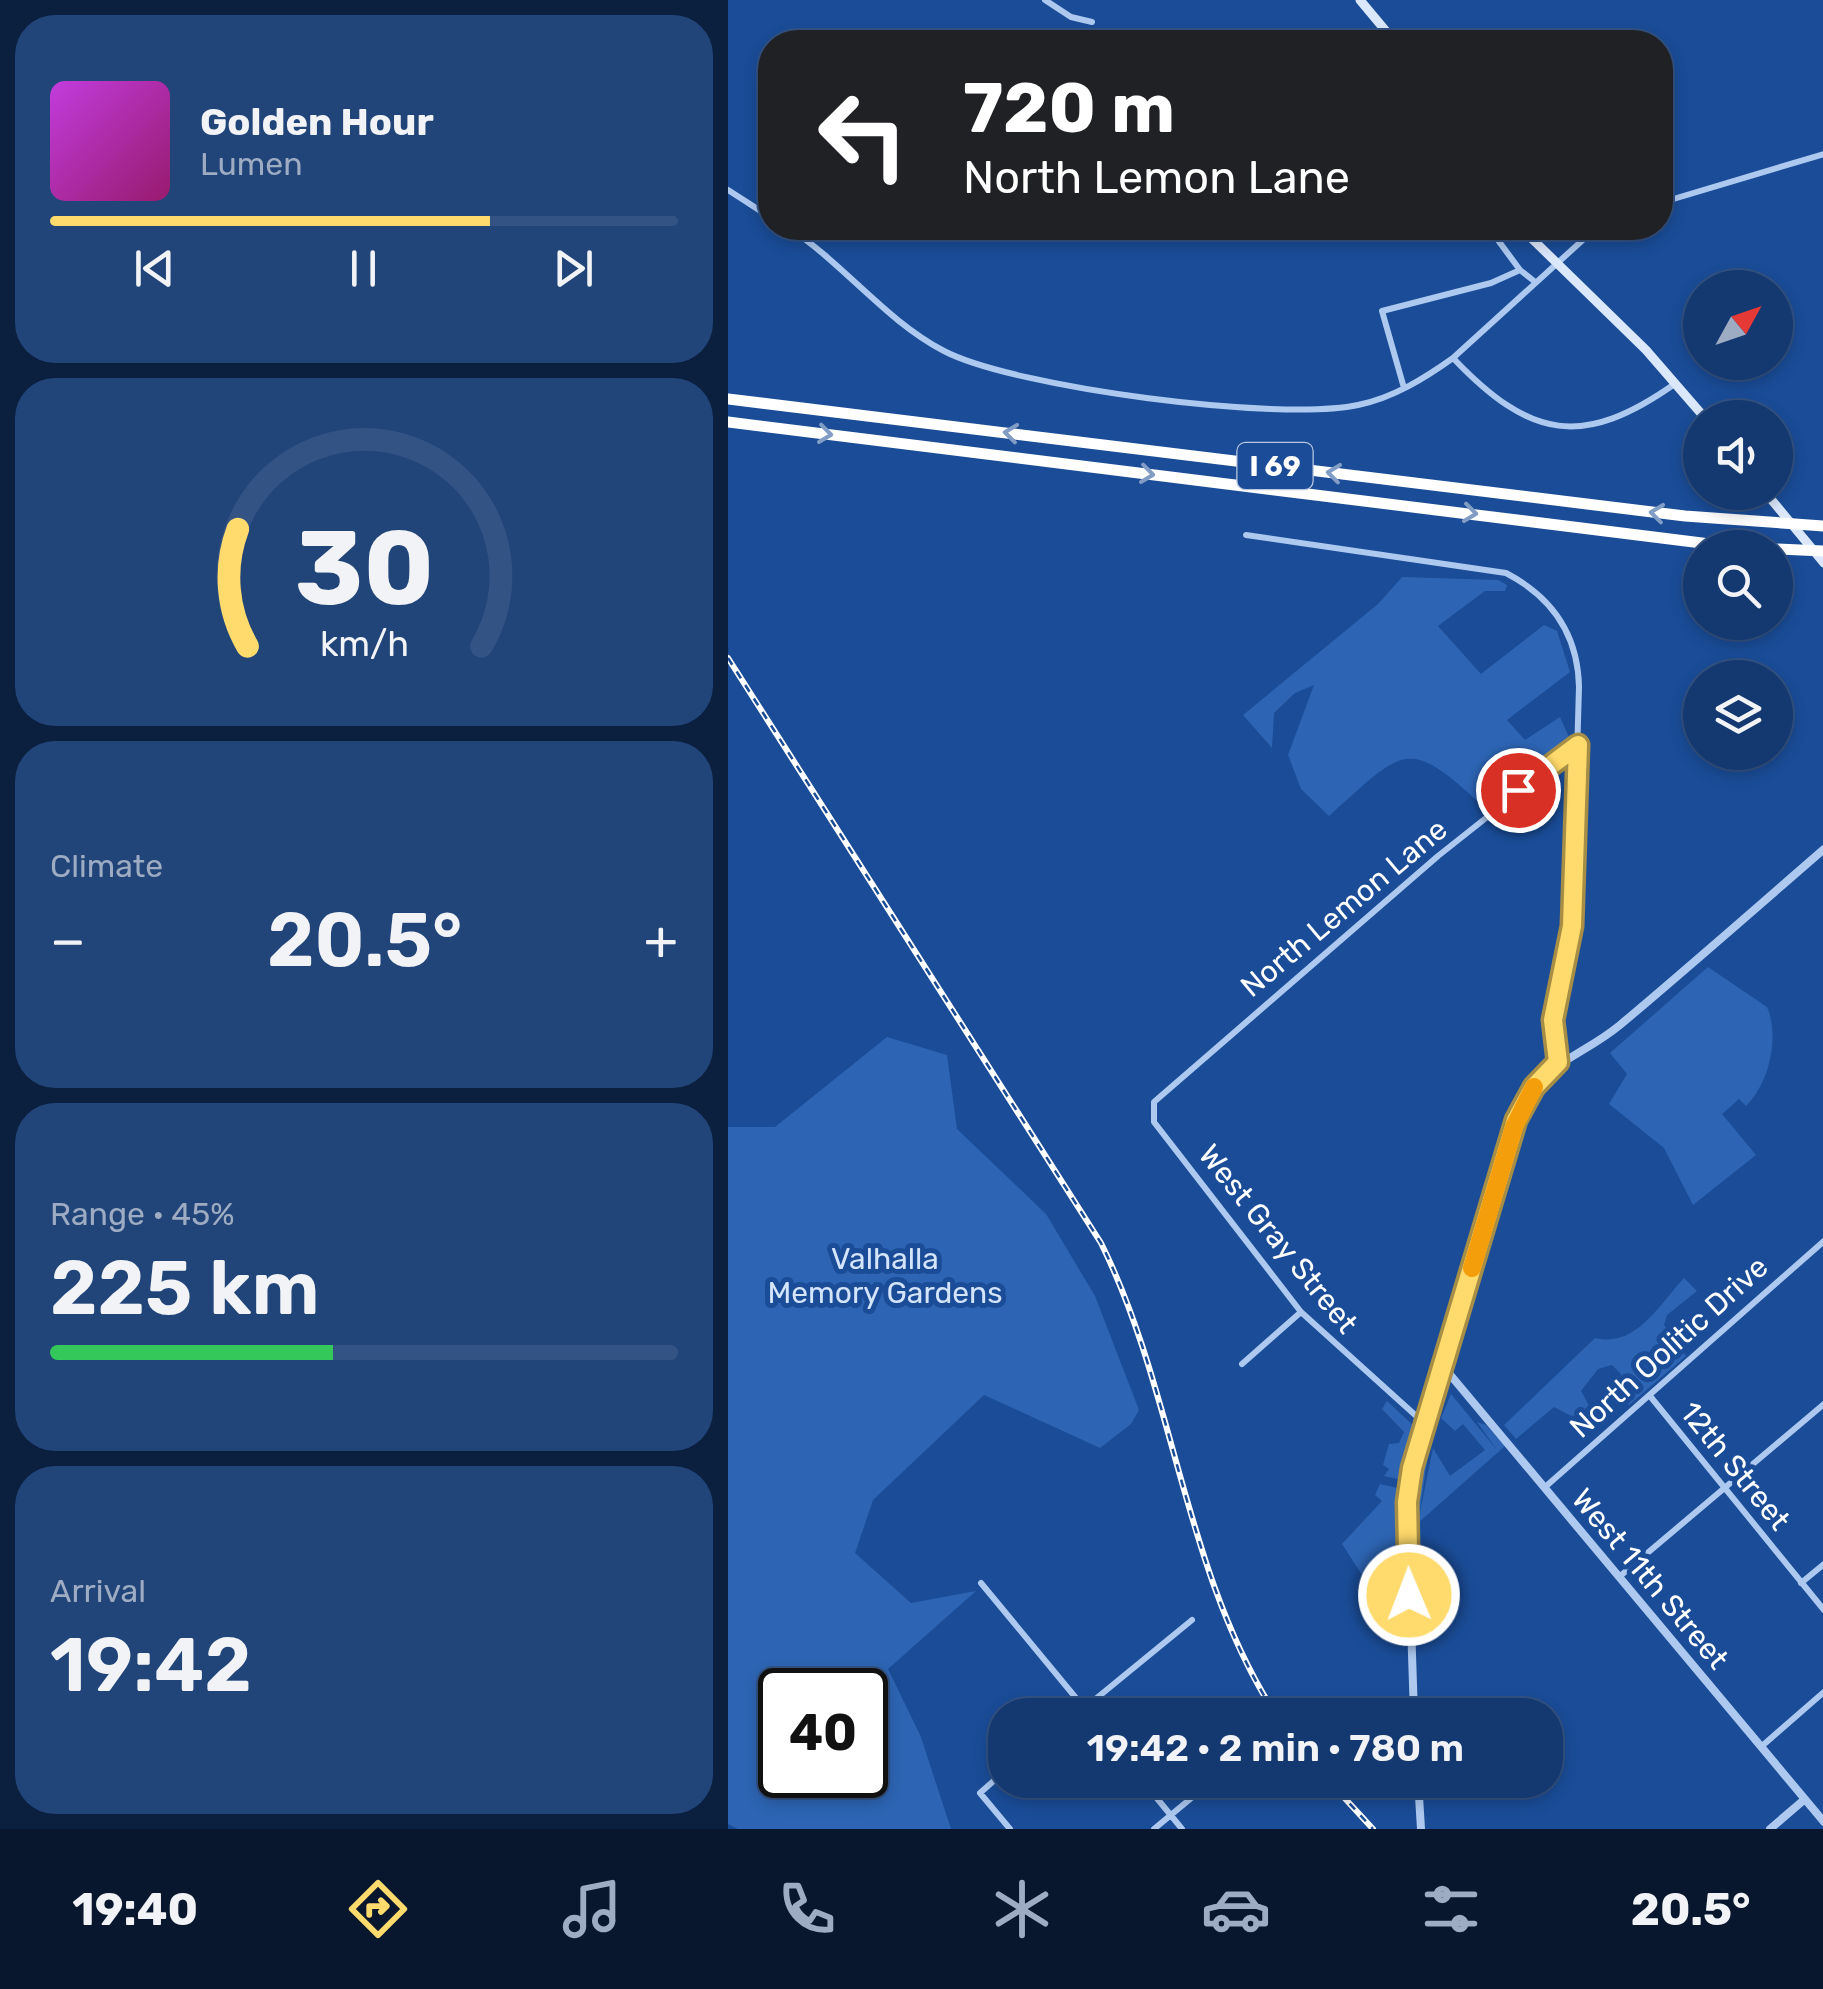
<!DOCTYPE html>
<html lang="en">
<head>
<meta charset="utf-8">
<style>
	body { margin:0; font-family:Rubik,sans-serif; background:#214479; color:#f1f3f6; height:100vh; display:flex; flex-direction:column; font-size:38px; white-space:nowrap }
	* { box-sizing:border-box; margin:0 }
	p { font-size:32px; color:#9dacc3 }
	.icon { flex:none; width:55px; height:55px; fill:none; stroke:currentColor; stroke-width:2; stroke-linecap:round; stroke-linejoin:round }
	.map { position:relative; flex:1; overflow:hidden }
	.panel { display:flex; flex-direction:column; gap:15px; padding:15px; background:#0b1f3e; width:728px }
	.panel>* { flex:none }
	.hud { position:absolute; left:30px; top:30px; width:915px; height:210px; border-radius:40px; box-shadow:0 5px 15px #0003,0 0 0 2px #335384; background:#202124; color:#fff; overflow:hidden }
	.needle { width:65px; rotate:50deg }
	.fabs { position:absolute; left:955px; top:270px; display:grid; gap:20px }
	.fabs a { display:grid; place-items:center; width:110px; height:110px; border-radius:50%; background:#143971; box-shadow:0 5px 15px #0003,0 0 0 2px #335384; font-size:50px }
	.speed { position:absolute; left:30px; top:1668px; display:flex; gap:20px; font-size:50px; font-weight:700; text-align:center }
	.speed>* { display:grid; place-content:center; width:130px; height:130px; border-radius:50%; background:#143971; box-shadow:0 5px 15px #0003,0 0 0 2px #335384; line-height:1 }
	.speed .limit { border:5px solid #111; border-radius:15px; background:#fff; color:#111 }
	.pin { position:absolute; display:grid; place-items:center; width:85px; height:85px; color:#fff; margin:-42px; border:5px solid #fff; border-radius:50%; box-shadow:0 2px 10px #0007 }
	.me { position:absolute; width:110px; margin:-55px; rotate:359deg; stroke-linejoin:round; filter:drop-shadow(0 0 8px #0008) }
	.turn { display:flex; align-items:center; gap:35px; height:210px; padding:0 40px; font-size:45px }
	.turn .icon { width:130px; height:130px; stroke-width:2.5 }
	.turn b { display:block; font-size:70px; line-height:85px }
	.big { font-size:75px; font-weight:600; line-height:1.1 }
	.panel .card { flex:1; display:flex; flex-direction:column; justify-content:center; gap:15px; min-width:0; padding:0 35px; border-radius:40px; background:#214479 }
	.panel .dial { align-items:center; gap:0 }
	.dial svg { height:260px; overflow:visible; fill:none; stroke:#335384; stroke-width:7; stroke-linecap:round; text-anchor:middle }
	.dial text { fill:#f1f3f6; stroke:none }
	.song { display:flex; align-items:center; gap:30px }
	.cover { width:120px; height:120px; border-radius:15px; background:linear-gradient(135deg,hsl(290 70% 55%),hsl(320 70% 35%)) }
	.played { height:10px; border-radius:5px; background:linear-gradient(90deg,#ffda6c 70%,#335384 70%) }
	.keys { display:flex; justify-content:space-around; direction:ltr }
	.heat { display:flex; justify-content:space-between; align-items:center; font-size:55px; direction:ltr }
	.charge { height:15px; border-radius:8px; background:linear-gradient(90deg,#34c759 45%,#335384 0) }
	.trip { position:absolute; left:260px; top:1698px; width:575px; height:100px; border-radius:40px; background:#143971; box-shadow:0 5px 15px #0003,0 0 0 2px #335384; font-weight:600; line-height:100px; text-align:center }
	.tab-bar { display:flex; height:160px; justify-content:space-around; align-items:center; background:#08172d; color:#9dacc3 }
	.tab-bar .icon { width:70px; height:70px }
	.tab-bar .active { color:#ffda6c }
	.tab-bar b { font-size:45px; color:#f1f3f6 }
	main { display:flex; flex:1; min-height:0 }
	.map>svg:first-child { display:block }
</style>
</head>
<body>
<main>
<section class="panel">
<div class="card">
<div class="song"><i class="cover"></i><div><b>Golden Hour</b><p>Lumen</p></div></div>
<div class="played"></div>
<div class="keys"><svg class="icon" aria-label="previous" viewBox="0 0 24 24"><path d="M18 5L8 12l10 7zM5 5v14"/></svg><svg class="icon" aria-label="pause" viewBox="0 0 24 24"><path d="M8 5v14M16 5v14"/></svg><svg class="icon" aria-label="next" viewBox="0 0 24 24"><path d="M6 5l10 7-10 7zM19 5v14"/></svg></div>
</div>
<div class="card dial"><svg viewBox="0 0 100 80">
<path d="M14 69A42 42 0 1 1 86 69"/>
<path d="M14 69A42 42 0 0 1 11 33" stroke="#ffda6c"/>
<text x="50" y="56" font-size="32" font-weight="700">30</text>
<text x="50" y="72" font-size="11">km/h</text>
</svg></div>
<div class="card"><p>Climate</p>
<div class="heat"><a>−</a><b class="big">20.5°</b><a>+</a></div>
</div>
<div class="card"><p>Range · 45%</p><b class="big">225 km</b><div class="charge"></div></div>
<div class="card"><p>Arrival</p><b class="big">19:42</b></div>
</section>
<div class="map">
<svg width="1096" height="1829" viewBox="0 0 1096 1829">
	<rect width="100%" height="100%" fill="#1a4c97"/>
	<path fill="#2d65b4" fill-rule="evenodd" d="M674,577l96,3 9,5 -2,6h-20l-47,35 43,48 63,-49 13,6 13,41 -63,48 18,20 35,-23 13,29 -86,64c-80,-75 -81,-63 -158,6l-28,-27 -13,-34 26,-70 -19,8 -21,20 -2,35 -29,-33 135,-111z
		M980,967l59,40c13,30 2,77 -21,99l-7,-7 -17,15 34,41 -63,50 -29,-57 -55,-44 18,-30 -17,-21z
		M159,1037l60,18 10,74 89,85 49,82 44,114 -8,14 -31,24 -116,-53 -111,105 -18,53 56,50 65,-12 -88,78 33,68 30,92h-213l-10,-5v-697h47zM52,1690h86v85h-86z
		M956,1278l13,13 -30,24 -3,10 22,31 -57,49 -11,-9 3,-22 -9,-9 -14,4 -17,22 12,22 -12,8 -27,-14 -38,32 -12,-14 91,-87c41,10 64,-33 89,-60z
		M723,1394l46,56 -20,-28 9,3 19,21 -87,77c-13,-19 -3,-54 4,-74l7,-2 -10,70 14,-69 17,28 35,-26 -22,-26 -8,7 -14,-13z
		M659,1401l29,27 -14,52 -18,-4 5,-7 -6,-4 6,-21 10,-1 5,-11 -22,-23z
		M652,1484l21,5 -1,108 -9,11 -11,-5 -38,-59 40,-43 -7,-6z"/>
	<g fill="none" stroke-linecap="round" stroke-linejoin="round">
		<path stroke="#adc9f0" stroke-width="6" d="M317,0l26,17 21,5
			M0,190l42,27
			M932,203l164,-49
			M61,228c55,36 97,93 155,123 71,37 336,71 414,54 35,-7 67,-27 95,-47 77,81 130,91 223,25
			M761,228l31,42
			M725,358l143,-130
			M676,388l-22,-77 109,-28 29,-13 14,11
			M518,535l260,38c46,24 72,62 73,114l-7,239 -20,104 6,32
			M514,1364l59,-52
			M922,1396l174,214
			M696,1423l-123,-111 -147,-190v-20l284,-246 140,-111
			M816,1488l280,-247
			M891,1577l205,-173
			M253,1583l109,132
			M1073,1583l23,-19
			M348,1715l116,-95
			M1034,1746l62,-54
			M278,1770l-26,23 30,36
			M414,1780l40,49
			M426,1829l59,-49"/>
		<path stroke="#adc9f0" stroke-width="8" d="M714,1365l382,457
			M686,1715l-7,-213 5,-34 107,-355c26,-53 61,-55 101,-88 69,-58 136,-117 204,-176
			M690,1780l3,49
			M1042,1829l35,-30"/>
		<path stroke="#dbe8fb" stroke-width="9" d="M632,0l35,42
			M793,228l125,122 59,68
			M1037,492l59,71"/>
		<path stroke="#fff" stroke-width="11" d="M0,399l957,117 139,10
			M0,422l1014,126
			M1048,549l48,2"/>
		<defs>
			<path id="rail" d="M0,658l373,585c75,152 82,328 175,472
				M600,1780l45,49"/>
		</defs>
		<use href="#rail" stroke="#fff" stroke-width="6"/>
		<use href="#rail" stroke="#1a4c97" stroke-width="2.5" stroke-dasharray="8" stroke-linecap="butt"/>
	</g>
	<defs><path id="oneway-chevron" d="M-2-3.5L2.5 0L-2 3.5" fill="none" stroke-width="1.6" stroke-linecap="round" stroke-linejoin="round" transform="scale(2.5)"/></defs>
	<g stroke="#819dc6">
		<use href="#oneway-chevron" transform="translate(283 433) rotate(-173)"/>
		<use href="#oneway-chevron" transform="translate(97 434) rotate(7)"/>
		<use href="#oneway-chevron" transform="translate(606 473) rotate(-173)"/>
		<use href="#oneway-chevron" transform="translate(419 474) rotate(7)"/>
		<use href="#oneway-chevron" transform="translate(742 513) rotate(7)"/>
		<use href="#oneway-chevron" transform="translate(929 513) rotate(-173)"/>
	</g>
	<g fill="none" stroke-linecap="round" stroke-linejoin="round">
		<defs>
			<path id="route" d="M681,1595l-2,-93 5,-34 104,-348 18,-33 24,-25 -5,-42 19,-94 6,-181 -60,45"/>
		</defs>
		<use href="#route" stroke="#a68e46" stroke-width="25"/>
		<use href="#route" stroke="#ffda6c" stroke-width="18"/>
		<path stroke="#f59e0b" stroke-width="18" d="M744,1268l42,-141 20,-40"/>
	</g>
	<g text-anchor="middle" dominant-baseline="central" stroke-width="10" stroke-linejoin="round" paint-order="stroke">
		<rect fill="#1a4c97" stroke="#bac9e0" stroke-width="2.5" x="509.5" y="443" width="75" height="46" rx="8"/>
		<g font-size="28" font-weight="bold" fill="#fff">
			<text x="547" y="466">I 69</text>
		</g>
		<g font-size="30" fill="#fff" stroke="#1a4c97">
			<text transform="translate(616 908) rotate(-40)">North Lemon Lane</text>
			<text transform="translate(550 1239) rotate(51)">West Gray Street</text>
			<text transform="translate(941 1347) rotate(-42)">North Oolitic Drive</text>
			<text transform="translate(1007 1466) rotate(51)">12th Street</text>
			<text transform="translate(922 1579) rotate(50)">West 11th Street</text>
		</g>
		<g font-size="30" fill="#d4e4fb" stroke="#1a4c97">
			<text x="157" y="1259">Valhalla<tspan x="157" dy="34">Memory Gardens</tspan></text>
		</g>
	</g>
</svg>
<div class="fabs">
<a><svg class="needle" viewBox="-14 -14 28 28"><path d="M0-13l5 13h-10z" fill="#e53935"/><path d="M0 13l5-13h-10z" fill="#9dacc3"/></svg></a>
<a><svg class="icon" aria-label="sound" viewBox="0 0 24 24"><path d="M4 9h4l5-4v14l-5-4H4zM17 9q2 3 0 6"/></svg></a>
<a><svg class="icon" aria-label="search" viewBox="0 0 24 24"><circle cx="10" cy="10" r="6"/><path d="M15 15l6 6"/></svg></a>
<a><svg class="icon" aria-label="layers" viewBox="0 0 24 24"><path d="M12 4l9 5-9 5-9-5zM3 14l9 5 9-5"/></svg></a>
</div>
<div class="speed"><div class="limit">40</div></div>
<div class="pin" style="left:790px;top:790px;background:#d93025"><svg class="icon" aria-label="arrive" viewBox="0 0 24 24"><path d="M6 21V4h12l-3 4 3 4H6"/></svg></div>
<svg class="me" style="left:681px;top:1595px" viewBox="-20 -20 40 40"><circle r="17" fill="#ffda6c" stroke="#fff" stroke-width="3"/><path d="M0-11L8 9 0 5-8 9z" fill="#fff"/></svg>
<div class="trip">19:42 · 2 min · 780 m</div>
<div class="hud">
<div class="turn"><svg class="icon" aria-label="left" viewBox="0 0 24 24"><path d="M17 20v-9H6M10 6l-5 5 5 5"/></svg><div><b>720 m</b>North Lemon Lane</div></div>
</div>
</div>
</main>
<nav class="tab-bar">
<b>19:40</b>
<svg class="icon active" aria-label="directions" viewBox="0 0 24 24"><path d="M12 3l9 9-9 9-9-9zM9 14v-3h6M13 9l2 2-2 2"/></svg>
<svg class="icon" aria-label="music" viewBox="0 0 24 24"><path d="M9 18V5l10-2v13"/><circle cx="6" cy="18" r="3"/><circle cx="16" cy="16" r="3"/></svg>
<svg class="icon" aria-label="phone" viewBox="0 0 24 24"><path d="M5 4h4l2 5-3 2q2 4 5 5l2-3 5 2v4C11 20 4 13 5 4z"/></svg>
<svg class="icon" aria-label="climate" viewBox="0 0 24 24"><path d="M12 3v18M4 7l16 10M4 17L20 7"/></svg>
<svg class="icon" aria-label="car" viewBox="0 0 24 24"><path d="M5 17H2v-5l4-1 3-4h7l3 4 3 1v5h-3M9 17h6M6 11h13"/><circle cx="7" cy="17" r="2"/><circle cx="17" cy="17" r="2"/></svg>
<svg class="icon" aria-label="filters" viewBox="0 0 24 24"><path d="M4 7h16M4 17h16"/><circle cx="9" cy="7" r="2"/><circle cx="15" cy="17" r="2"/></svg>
<b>20.5°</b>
</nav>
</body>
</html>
